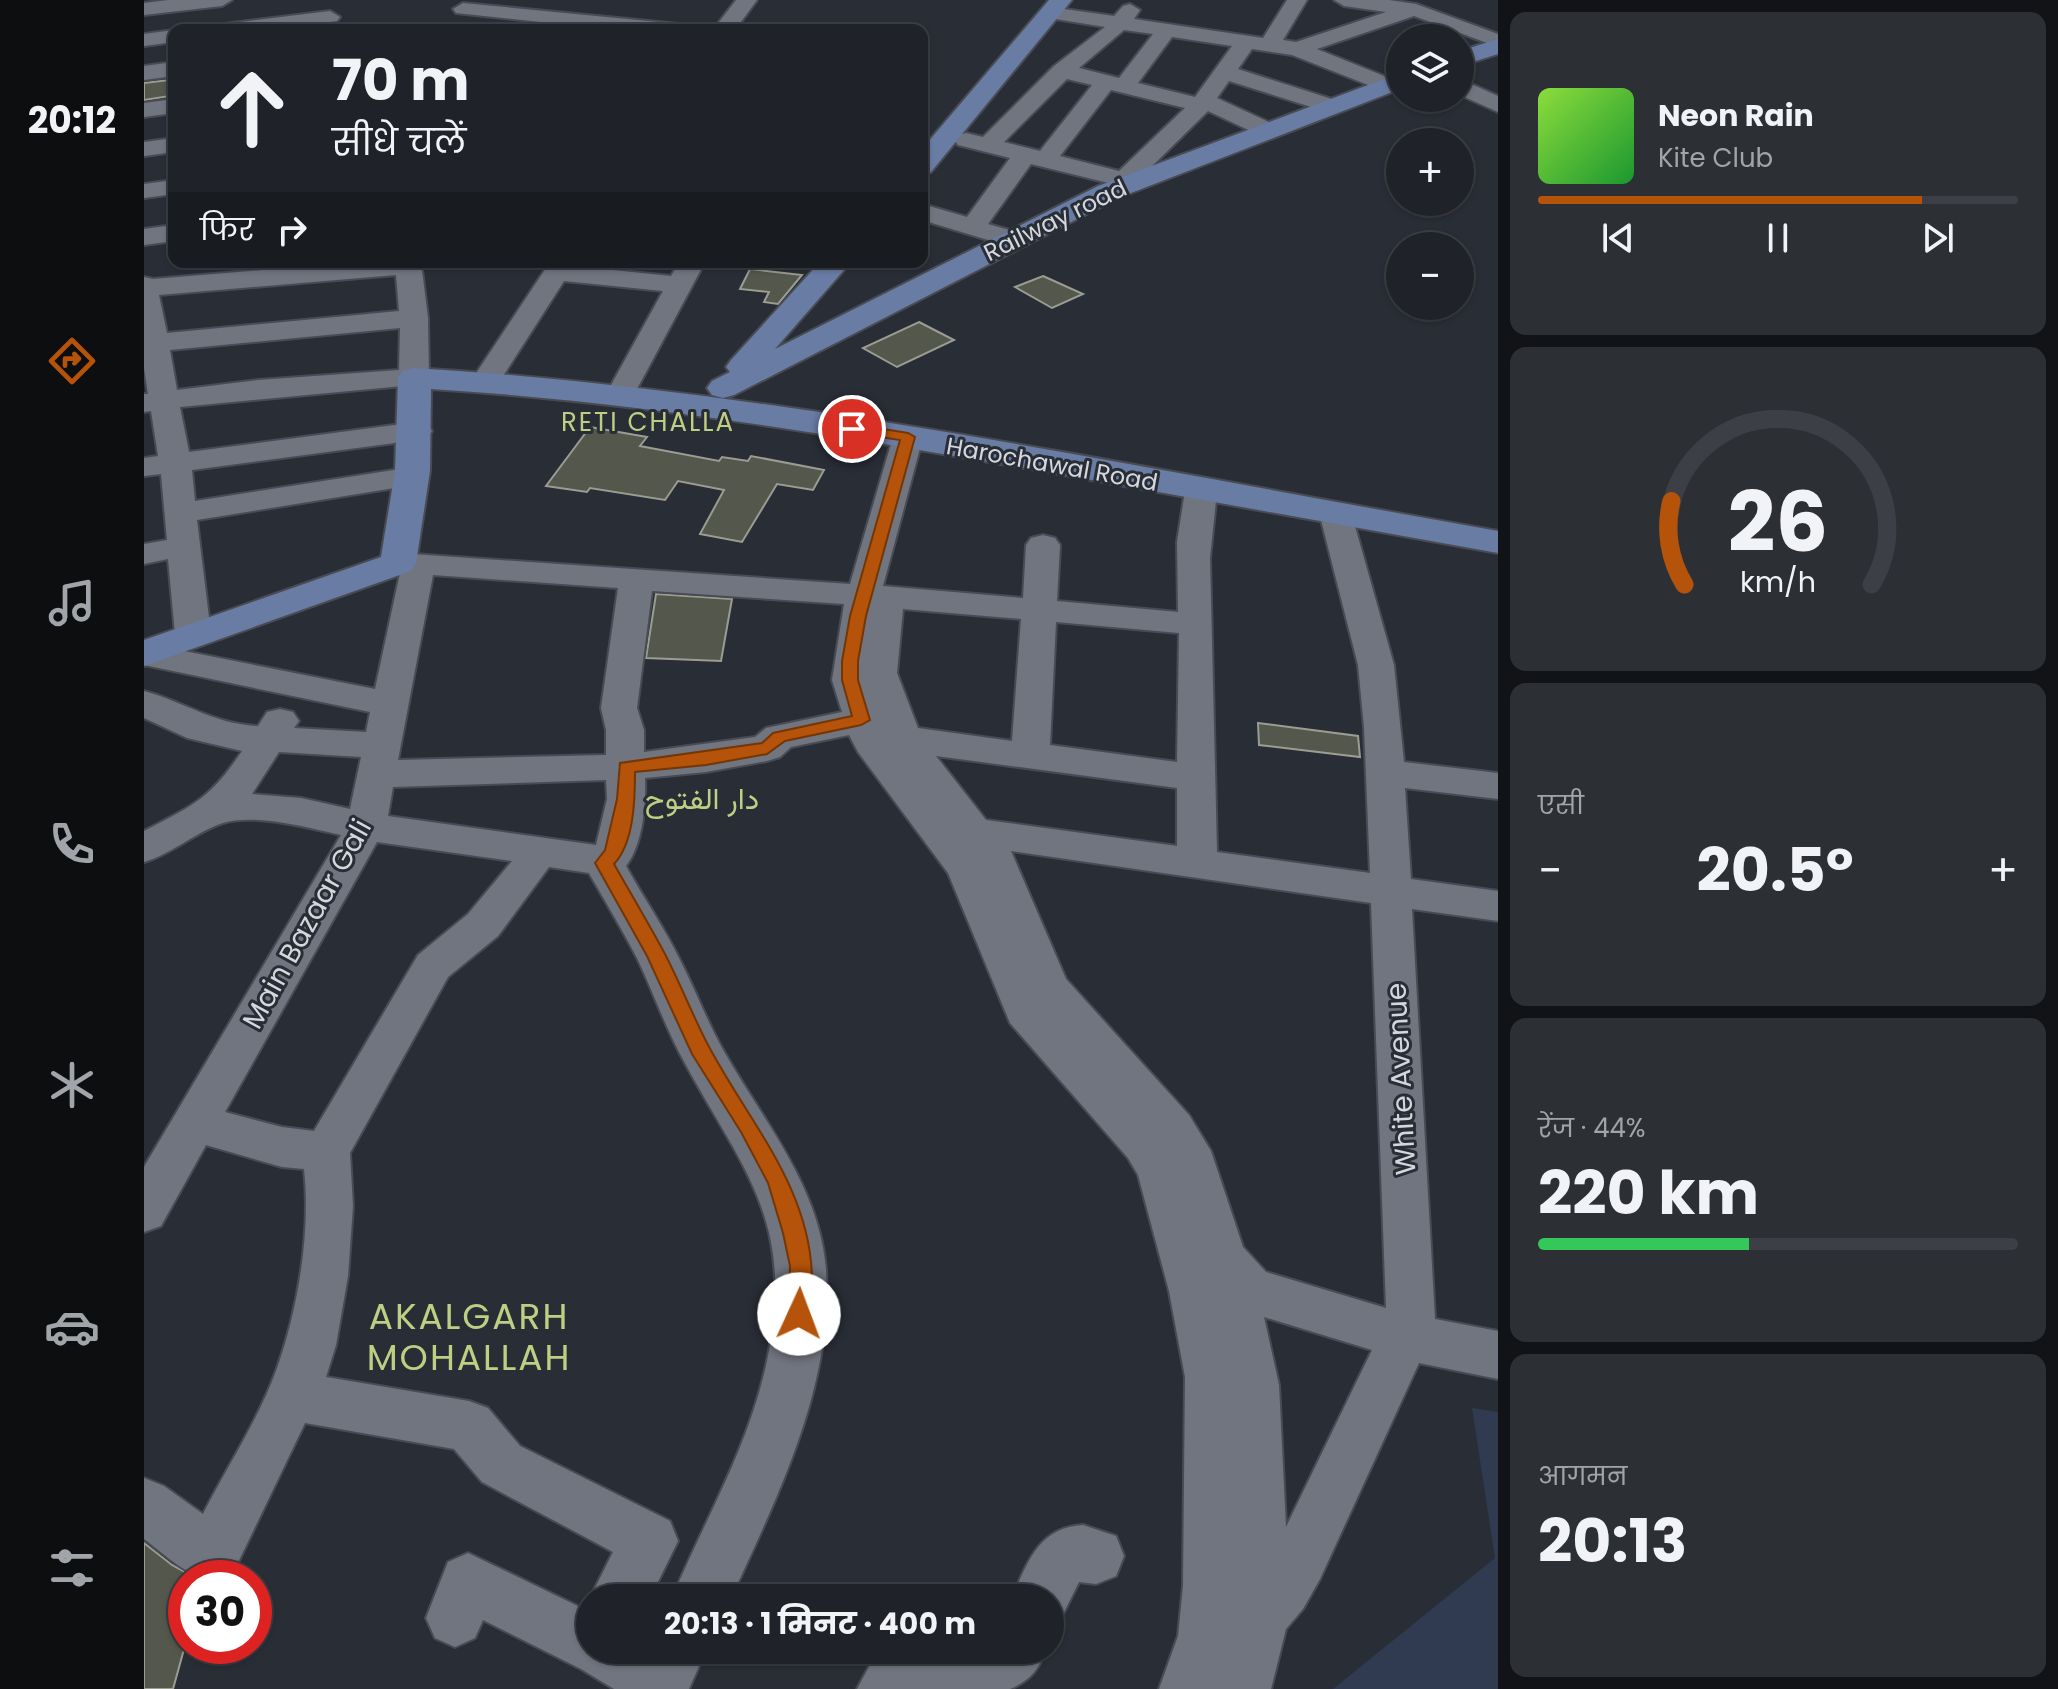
<!DOCTYPE html>
<html lang="hi">
<head>
<meta charset="utf-8">
<style>
	body { margin:0; font-family:Poppins,Vazirmatn,"Noto Sans Devanagari",sans-serif; background:#2c2f34; color:#f1f3f6; height:100vh; display:flex; flex-direction:column; font-size:30px; white-space:nowrap }
	* { box-sizing:border-box; margin:0 }
	p { font-size:26px; color:#a1a4a8 }
	.icon { flex:none; width:44px; height:44px; fill:none; stroke:currentColor; stroke-width:2; stroke-linecap:round; stroke-linejoin:round }
	.map { position:relative; flex:1; overflow:hidden }
	.sheet { display:flex; flex-direction:column; gap:12px; padding:12px; background:#111316; width:560px }
	.sheet>* { flex:none }
	.guide { position:absolute; left:24px; top:24px; width:760px; height:244px; border-radius:16px; box-shadow:0 2px 6px #0004,0 0 0 2px #3c3f45; background:#1f2228; color:#f1f3f6; overflow:hidden }
	.buttons { position:absolute; left:1242px; top:24px; display:grid; gap:16px }
	.buttons a { display:grid; place-items:center; width:88px; height:88px; border-radius:50%; background:#1f2228; box-shadow:0 2px 6px #0004,0 0 0 2px #3c3f45; font-size:40px }
	.speed { position:absolute; left:24px; top:1560px; display:flex; gap:16px; font-size:40px; font-weight:700; text-align:center }
	.speed>* { display:grid; place-content:center; width:104px; height:104px; border-radius:50%; background:#1f2228; box-shadow:0 2px 6px #0004,0 0 0 2px #3c3f45; line-height:1 }
	.speed .limit { border:12px solid #d22; background:#fff; color:#111 }
	.pin { position:absolute; display:grid; place-items:center; width:68px; height:68px; color:#fff; margin:-34px; border:4px solid #fff; border-radius:50%; box-shadow:0 2px 8px #0007 }
	.me { position:absolute; width:88px; margin:-44px; rotate:2deg; stroke-linejoin:round; filter:drop-shadow(0 0 6px #0008) }
	.turn { display:flex; align-items:center; gap:28px; height:168px; padding:0 32px; font-size:36px }
	.turn .icon { width:104px; height:104px; stroke-width:2.5 }
	.turn b { display:block; font-size:56px; line-height:68px }
	.then { display:flex; align-items:center; height:76px; padding:0 32px; background:#0003; gap:16px; font-size:30px }
	.big { font-size:60px; font-weight:700; line-height:1.1 }
	.sheet .tile { flex:1; display:flex; flex-direction:column; justify-content:center; gap:12px; min-width:0; padding:0 28px; border-radius:16px; background:#2c2f34 }
	.sheet .dial { align-items:center; gap:0 }
	.dial svg { height:208px; overflow:visible; fill:none; stroke:#3c3f45; stroke-width:7; stroke-linecap:round; text-anchor:middle }
	.dial text { fill:#f1f3f6; stroke:none }
	.song { display:flex; align-items:center; gap:24px }
	.cover { width:96px; height:96px; border-radius:12px; background:linear-gradient(135deg,hsl(90 70% 55%),hsl(130 70% 35%)) }
	.played { height:8px; border-radius:4px; background:linear-gradient(90deg,#b45309 80%,#3c3f45 80%) }
	.keys { display:flex; justify-content:space-around; direction:ltr }
	.heat { display:flex; justify-content:space-between; align-items:center; font-size:44px; direction:ltr }
	.charge { height:12px; border-radius:6px; background:linear-gradient(90deg,#34c759 44%,#3c3f45 0) }
	.trip { position:absolute; left:432px; top:1584px; width:488px; height:80px; border-radius:40px; background:#1f2228; box-shadow:0 2px 6px #0004,0 0 0 2px #3c3f45; font-weight:700; line-height:80px; text-align:center }
	main { display:flex; flex:1; min-height:0 }
	.dock { display:flex; flex-direction:column; width:144px; justify-content:space-around; align-items:center; background:#0c0e10; color:#a1a4a8 }
	.dock .icon { width:56px; height:56px }
	.dock .on { color:#b45309 }
	.dock b { font-size:36px; color:#f1f3f6 }
	.map>svg:first-child { display:block }
</style>
</head>
<body>
<main>
<nav class="dock">
<b>20:12</b>
<svg class="icon on" aria-label="directions" viewBox="0 0 24 24"><path d="M12 3l9 9-9 9-9-9zM9 14v-3h6M13 9l2 2-2 2"/></svg>
<svg class="icon" aria-label="music" viewBox="0 0 24 24"><path d="M9 18V5l10-2v13"/><circle cx="6" cy="18" r="3"/><circle cx="16" cy="16" r="3"/></svg>
<svg class="icon" aria-label="phone" viewBox="0 0 24 24"><path d="M5 4h4l2 5-3 2q2 4 5 5l2-3 5 2v4C11 20 4 13 5 4z"/></svg>
<svg class="icon" aria-label="climate" viewBox="0 0 24 24"><path d="M12 3v18M4 7l16 10M4 17L20 7"/></svg>
<svg class="icon" aria-label="car" viewBox="0 0 24 24"><path d="M5 17H2v-5l4-1 3-4h7l3 4 3 1v5h-3M9 17h6M6 11h13"/><circle cx="7" cy="17" r="2"/><circle cx="17" cy="17" r="2"/></svg>
<svg class="icon" aria-label="filters" viewBox="0 0 24 24"><path d="M4 7h16M4 17h16"/><circle cx="9" cy="7" r="2"/><circle cx="15" cy="17" r="2"/></svg>
</nav>
<div class="map">
<svg width="1354" height="1689" viewBox="0 0 1354 1689">
	<rect width="100%" height="100%" fill="#292d36"/>
	<path fill="#303b51" d="M1328,1408l26,4v277h-165l162,-131z"/>
	<path fill="#54574c" stroke="#9a9d91" stroke-width="2" d="M25,80l1,16 -26,4v-17z
		M606,269l52,6 -24,29 -14,-2 5,-10 -29,-3z
		M899,276l40,18 -31,14 -37,-21z
		M775,322l35,18 -57,27 -34,-19z
		M446,427l57,10 -7,9 79,15 3,-4 26,4 3,-5 73,14 -11,20 -36,-6 -35,58 -42,-8 24,-44 -46,-9 -13,19 -75,-12 -3,4 -41,-6z
		M512,594l76,5 -11,62 -75,-3z
		M1114,723l100,13 2,21 -101,-12z
		M0,1543l28,22 24,13h-10v64l-13,47h-29z"/>
	<g fill="none" stroke-linecap="round" stroke-linejoin="round">
		<defs>
			<path id="minor" d="M24,0h64l-10,6 -78,9v-12z
				M592,0h21l-22,30h-22z
				M1143,0h20l-24,40 13,2 90,-30 -42,-6 -10,-6h55l27,4 82,30v13l-84,-31 -97,33 77,31 3,5 -3,5 -8,2 -94,-37 -40,-6 -14,20 100,32 3,5 -3,5 -8,2 -101,-32 -12,17 58,27 4,5 -4,5h-16l-51,-24 -67,66 4,5 -3,5 -9,2 -102,-25 -43,60 32,9 4,6 -4,6 -9,2 -89,-27v-16l45,13 43,-59 -52,-13 -4,-5 4,-5 8,-2 17,4 71,-71 51,-39 -62,-10 -3,-4 3,-4 7,-2 64,9 9,-10 7,-2 10,6 -6,9 129,19zM980,30l29,4 -34,44 -40,-10zM1028,37l60,9 -37,51 -57,-14zM923,79l25,6 -52,66 -36,-9zM967,90l74,18 -66,63 -59,-15z
				M319,3l216,21 11,6h-76l-158,-17 -3,-4z
				M186,11l10,6 -3,4 -61,9h-63l11,-6z
				M30,30v12l-30,4v-12z
				M30,62v14l-30,4v-14z
				M1316,79l38,17v16l-38,-17z
				M30,99v14l-30,4v-14z
				M30,138v14l-30,4v-14z
				M30,180v14l-30,4v-14z
				M30,225v16l-30,4v-16z
				M216,262h61l7,56 1,60 -5,6 -244,23 9,45 228,-30 11,3 4,6 -4,6 -11,3 -225,30 3,31 218,-34 11,2 5,7 -5,7 -11,2 -216,35 14,114 -6,8 -12,3 -12,-3 -6,-8 -7,-75 -24,5v-20l23,-4 -6,-66 -17,2v-18l14,-2 -7,-45 -7,1v-18h4l-4,-26v-91l9,2zM252,275l3,36 -232,22 -8,-38zM256,328l-1,42 -141,10 -81,10 -7,-40z
				M406,262h26l-2,4 97,10 8,-14h26l-75,140 -10,3 -10,-3 -5,-6 58,-105 -99,-10 -68,106 -10,3 -10,-3 -5,-6z
				M764,428l11,3 4,6 -40,149 140,12 3,-53 5,-7 12,-3 12,3 5,7 -3,56 121,11 -1,-70 8,-51 5,-7 11,-3 11,3 5,7 -7,67 7,294 153,21 -6,-146 -6,-62 -39,-153 5,-7 11,-3 11,3 5,7 43,153 10,97 94,11v26l-93,-11 6,91 87,12v30l-86,-12 23,410 63,12v48l-79,-16 -99,216 -17,30 -17,20 -15,60h-112l19,-53 5,-50 2,-209 -16,-86 -31,-116 -10,-17 -118,-135 -62,-150 -90,-121 -9,-17 -58,12 -11,10 -13,4 -61,11 -61,6c1,27 -2,66 -19,88 17,31 38,61 54,94 15,29 26,59 42,88 39,70 98,138 104,222 8,115 -49,227 -95,328h-59c34,-81 79,-155 96,-242 28,-140 -29,-190 -89,-304 -16,-31 -27,-63 -42,-94 -15,-29 -32,-57 -48,-85l-40,-6 -51,69 -50,41 -98,176 3,53 -5,70 -12,69 -10,32 143,24 19,7 32,38 150,75 8,20 -28,57h-60l23,-46 -131,-70 -28,-33 -149,-26 -73,152c-35,14 -62,-17 -88,-36v-61l20,8 39,28c24,-47 55,-94 73,-143 22,-61 35,-138 28,-202l-22,-2 -76,-22 -45,81 -17,6v-65l197,-332c-31,-7 -87,-22 -118,-12 -28,9 -51,31 -79,39v-31c50,-26 66,-32 98,-80l-55,-13 -43,-20v-27c41,11 69,33 114,35l9,-14 13,-3 13,3 6,9 -5,7 72,4 4,-20 -226,-47v-22l231,46 25,-116 -14,-3 -5,-7 5,-7 12,-3 452,31 43,-147 4,-6zM289,575l185,13 -17,120 5,22v25l-208,5zM508,591l192,13 -12,76 10,32 -76,16 -11,9 -111,15v-22l-7,-22zM759,609l118,10 -9,122 -94,-13 -21,-55zM912,622l123,11 -2,129 -127,-17zM135,752l82,5 -11,52 -49,-11 -49,-4zM792,756l241,32v58l-191,-26zM462,780l1,19 -11,46 -208,-29 5,-29zM233,842l135,19 -44,53 -50,41 -104,176 -32,-4 -57,-15zM867,851l360,52 15,405 -120,-36 -23,-25 -32,-96 -22,-36 -123,-136zM1120,1317l108,33 -86,177 -7,-142z
				M939,1525l33,11 8,20 -8,20 -20,8 -17,-2 -18,36 -11,5v-25h-38c15,-35 27,-71 71,-73z
				M324,1553l122,59v38h116l-17,39h-75l-33,-20 -98,-49 -8,18 -20,9 -20,-9 -9,-20 22,-56z
				M734,1650h168c-8,20 -15,30 -36,39h-153z"/>
			<path id="major" d="M905,0h23l-141,172 -9,2v-25z
				M1354,39v15l-38,12v-15z
				M1256,73v16l-282,109 -384,197 -11,3 -11,-3 -5,-7 5,-7 18,-9 -4,-5 5,-7 89,-98h31l-76,87 323,-163z
				M270,368c365,22 725,100 1084,163v22c-147,-26 -293,-53 -440,-79 -208,-37 -416,-72 -627,-85l-1,82 -14,92 -5,8 -267,95v-26l237,-83 14,-86 3,-93 5,-7z"/>
		</defs>
		<use href="#minor" stroke="#484b53" stroke-width="4"/>
		<use href="#major" stroke="#484b53" stroke-width="4"/>
		<use href="#minor" fill="#707580" fill-rule="evenodd"/>
		<use href="#major" fill="#697ca4" fill-rule="evenodd"/>
	</g>
	<path fill="#b45309" stroke="#753606" stroke-width="2" d="M708,424l56,9 7,4 -49,179 -8,45v19l12,40 -9,5 -76,16 -18,13 -61,11 -71,7c0,28 -1,71 -21,92 17,30 35,60 51,90 15,29 27,60 42,89 41,79 107,147 105,243 -1,12 1,25 -4,36l-9,3 -8,-3 -3,-8 2,-48 -7,-33 -15,-50 -27,-51 -49,-78 -45,-98 -52,-93 10,-13 12,-51 3,-36 142,-20 11,-10 79,-17 -10,-36v-19l8,-45 50,-176 -53,-8 -2,-3z"/>
	<g text-anchor="middle" dominant-baseline="central" stroke-width="6" stroke-linejoin="round" paint-order="stroke">
		<g font-size="24" fill="#d4d7dd" stroke="#292d36">
			<text transform="translate(911 220) rotate(-26)">Railway road</text>
			<text transform="translate(908 464) rotate(10)">Harochawal Road</text>
		</g>
		<g font-size="26" letter-spacing="2" fill="#bece83" stroke="#292d36">
			<text x="504" y="422">RETI CHALLA</text>
		</g>
		<g font-size="28" fill="#d4d7dd" stroke="#292d36">
			<text transform="translate(163 924) rotate(-61)">Main Bazaar Gali</text>
			<text transform="translate(1257 1079) rotate(-93)">White Avenue</text>
		</g>
		<g font-size="30" fill="#bece83" stroke="#292d36">
			<text x="558" y="798">دار الفتوح</text>
		</g>
		<g font-size="36" letter-spacing="2" fill="#bece83" stroke="#292d36">
			<text x="325" y="1316">AKALGARH<tspan x="325" dy="41">MOHALLAH</tspan></text>
		</g>
	</g>
</svg>
<div class="buttons">
<a><svg class="icon" aria-label="layers" viewBox="0 0 24 24"><path d="M12 4l9 5-9 5-9-5zM3 14l9 5 9-5"/></svg></a>
<a>+</a>
<a>−</a>
</div>
<div class="speed"><div class="limit">30</div></div>
<div class="pin" style="left:708px;top:429px;background:#d93025"><svg class="icon" aria-label="arrive" viewBox="0 0 24 24"><path d="M6 21V4h12l-3 4 3 4H6"/></svg></div>
<svg class="me" style="left:655px;top:1314px" viewBox="-20 -20 40 40"><circle r="19" fill="#fff"/><path d="M0-13L10 11 0 6-10 11z" fill="#b45309"/></svg>
<div class="trip">20:13 · 1 मिनट · 400 m</div>
<div class="guide">
<div class="turn"><svg class="icon" aria-label="ahead" viewBox="0 0 24 24"><path d="M12 20V5M6 11l6-6 6 6"/></svg><div><b>70 m</b>सीधे चलें</div></div>
<div class="then">फिर<svg class="icon" aria-label="right" viewBox="0 0 24 24"><path d="M7 20v-9h11M14 6l5 5-5 5"/></svg></div>
</div>
</div>
<section class="sheet">
<div class="tile">
<div class="song"><i class="cover"></i><div><b>Neon Rain</b><p>Kite Club</p></div></div>
<div class="played"></div>
<div class="keys"><svg class="icon" aria-label="previous" viewBox="0 0 24 24"><path d="M18 5L8 12l10 7zM5 5v14"/></svg><svg class="icon" aria-label="pause" viewBox="0 0 24 24"><path d="M8 5v14M16 5v14"/></svg><svg class="icon" aria-label="next" viewBox="0 0 24 24"><path d="M6 5l10 7-10 7zM19 5v14"/></svg></div>
</div>
<div class="tile dial"><svg viewBox="0 0 100 80">
<path d="M14 69A42 42 0 1 1 86 69"/>
<path d="M14 69A42 42 0 0 1 9 37" stroke="#b45309"/>
<text x="50" y="56" font-size="32" font-weight="700">26</text>
<text x="50" y="72" font-size="11">km/h</text>
</svg></div>
<div class="tile"><p>एसी</p>
<div class="heat"><a>−</a><b class="big">20.5°</b><a>+</a></div>
</div>
<div class="tile"><p>रेंज · 44%</p><b class="big">220 km</b><div class="charge"></div></div>
<div class="tile"><p>आगमन</p><b class="big">20:13</b></div>
</section>
</main>
</body>
</html>
